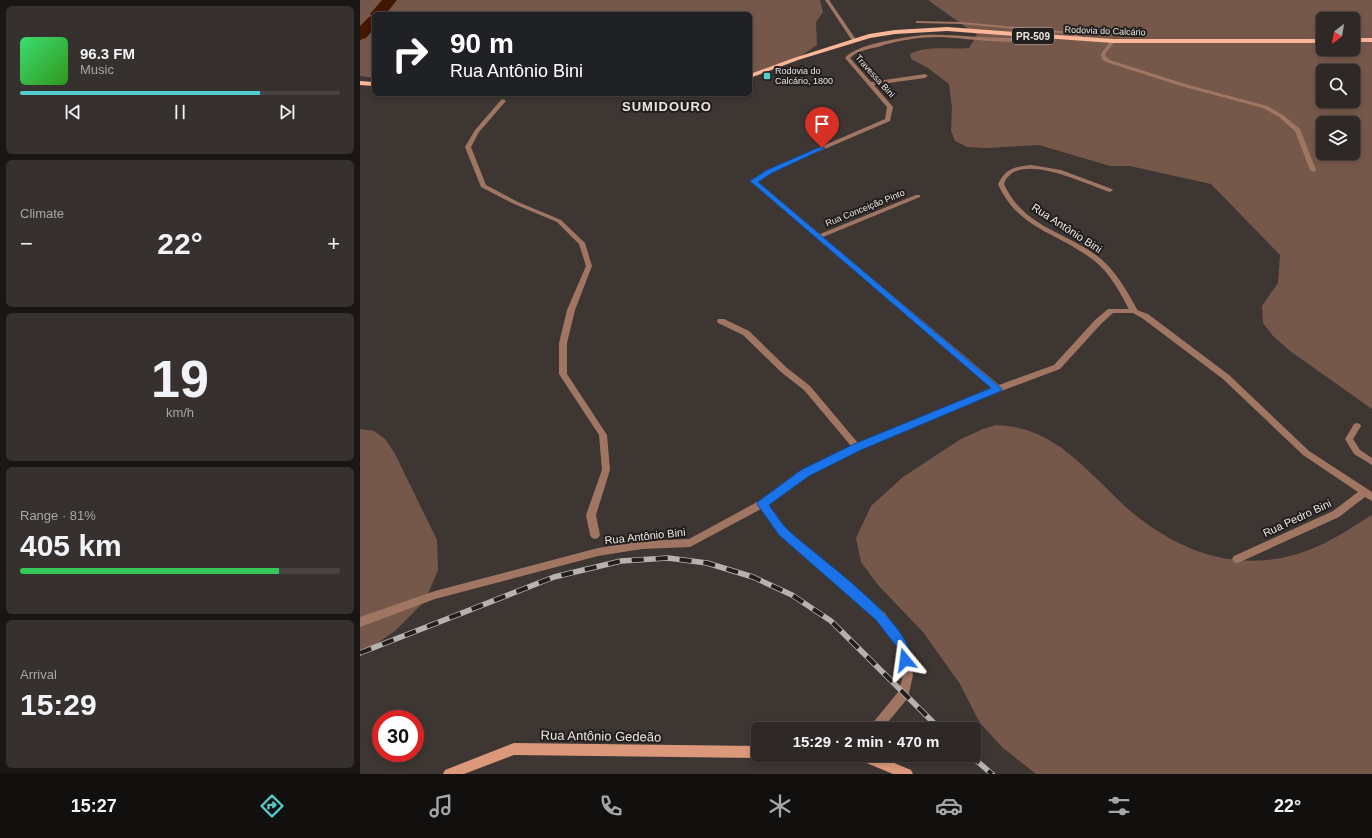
<!DOCTYPE html>
<html lang="en">
<head>
<meta charset="utf-8">
<style>
	body { margin:0; font-family:Helvetica,sans-serif; background:#36302e; color:#f1f3f6; height:100vh; display:flex; flex-direction:column; font-size:15px; white-space:nowrap }
	* { box-sizing:border-box; margin:0 }
	p { font-size:13px; color:#a7a6a7 }
	.icon { flex:none; width:22px; height:22px; fill:none; stroke:currentColor; stroke-width:2; stroke-linecap:round; stroke-linejoin:round }
	.map { position:relative; flex:1; overflow:hidden }
	.sheet { display:flex; flex-direction:column; gap:6px; padding:6px; background:#191615; width:360px }
	.sheet>* { flex:none }
	.top-card { position:absolute; left:12px; top:12px; width:380px; height:84px; border-radius:6px; box-shadow:0 2px 6px #0003,0 0 0 1px #494443; background:#202124; color:#fff; overflow:hidden }
	.needle { width:26px; rotate:211deg }
	.buttons { position:absolute; left:956px; top:12px; display:grid; gap:8px }
	.buttons a { display:grid; place-items:center; width:44px; height:44px; border-radius:6px; background:#2e2826; box-shadow:0 2px 6px #0003,0 0 0 1px #494443; font-size:20px }
	.speed { position:absolute; left:12px; top:710px; display:flex; gap:8px; font-size:20px; font-weight:700; text-align:center }
	.speed>* { display:grid; place-content:center; width:52px; height:52px; border-radius:50%; background:#2e2826; box-shadow:0 2px 6px #0003,0 0 0 1px #494443; line-height:1 }
	.speed .limit { border:6px solid #d22; background:#fff; color:#111 }
	.pin { position:absolute; display:grid; place-items:center; width:34px; height:34px; color:#fff; margin:-41px -17px; border-radius:50% 50% 50% 0; rotate:-45deg; box-shadow:0 0 4px #0007 }
	.pin .icon { rotate:45deg }
	.me { position:absolute; width:44px; margin:-22px; rotate:344deg; stroke-linejoin:round; filter:drop-shadow(0 0 3px #0008) }
	.turn { display:flex; align-items:center; gap:14px; height:84px; padding:0 12px; font-size:18px }
	.turn .icon { width:52px; height:52px; stroke-width:2.5 }
	.turn b { display:block; font-size:28px; line-height:34px }
	.big { font-size:30px; font-weight:700; line-height:1.1 }
	.sheet .card { flex:1; display:flex; flex-direction:column; justify-content:center; gap:6px; min-width:0; padding:0 14px; border-radius:6px; background:#36302e }
	.sheet .dial { align-items:center; gap:0 }
	.dial b { font-size:52px; line-height:1 }
	.song { display:flex; align-items:center; gap:12px }
	.cover { width:48px; height:48px; border-radius:6px; background:linear-gradient(135deg,hsl(140 70% 55%),hsl(110 70% 35%)) }
	.played { height:4px; border-radius:2px; background:linear-gradient(90deg,#52cdcc 75%,#494443 75%) }
	.keys { display:flex; justify-content:space-around; direction:ltr }
	.heat { display:flex; justify-content:space-between; align-items:center; font-size:22px; direction:ltr }
	.charge { height:6px; border-radius:3px; background:linear-gradient(90deg,#34c759 81%,#494443 0) }
	.trip { position:absolute; left:391px; top:722px; width:230px; height:40px; border-radius:6px; background:#2e2826; box-shadow:0 2px 6px #0003,0 0 0 1px #494443; font-weight:700; line-height:40px; text-align:center }
	.dock { display:flex; height:64px; justify-content:space-around; align-items:center; background:#12100f; color:#a7a6a7 }
	.dock .icon { width:28px; height:28px }
	.dock .active { color:#52cdcc }
	.dock b { font-size:18px; color:#f1f3f6 }
	main { display:flex; flex:1; min-height:0 }
	.map>svg:first-child { display:block }
</style>
</head>
<body>
<main>
<section class="sheet">
<div class="card">
<div class="song"><i class="cover"></i><div><b>96.3 FM</b><p>Music</p></div></div>
<div class="played"></div>
<div class="keys"><svg class="icon" aria-label="previous" viewBox="0 0 24 24"><path d="M18 5L8 12l10 7zM5 5v14"/></svg><svg class="icon" aria-label="pause" viewBox="0 0 24 24"><path d="M8 5v14M16 5v14"/></svg><svg class="icon" aria-label="next" viewBox="0 0 24 24"><path d="M6 5l10 7-10 7zM19 5v14"/></svg></div>
</div>
<div class="card"><p>Climate</p>
<div class="heat"><a>−</a><b class="big">22°</b><a>+</a></div>
</div>
<div class="card dial"><b>19</b><p>km/h</p></div>
<div class="card"><p>Range · 81%</p><b class="big">405 km</b><div class="charge"></div></div>
<div class="card"><p>Arrival</p><b class="big">15:29</b></div>
</section>
<div class="map">
<svg width="1012" height="774" viewBox="0 0 1012 774">
	<rect width="100%" height="100%" fill="#3d3633"/>
	<path fill="#76584b" fill-rule="evenodd" d="M0,0h460l3,12 -7,10 1,23 -16,11 -51,19v-61h-376v64l-14,-2z
		M568,0h444v409l-82,-58 -17,-15 -10,-13 -1,-17 16,-23 2,-28 -69,-71 -81,-18h-20l-71,-21 -52,3 -20,-1 -12,-6 -4,-10 1,-23 -3,-24 -21,-16 -17,-9 -1,-5c17,-9 40,-4 59,-6l8,-13zM963,19h30v30h-30zM963,71h30v30h-30zM963,123h30v30h-30z
		M636,425c45,2 70,24 101,54 14,13 27,28 42,39 57,44 120,57 186,25 16,-8 32,-19 47,-28v259h-336l-33,-26 -23,-25 -20,-39 -37,-52 -45,-47 -17,-23 -5,-24 15,-32 32,-29 58,-38 22,-10z
		M0,429l14,2 11,8 10,15 42,86 1,30 -13,31 -30,30 -35,24z"/>
	<g fill="none" stroke-linecap="round" stroke-linejoin="round">
		<path fill="#431701" fill-rule="evenodd" d="M22,0h15l-11,14h-12v15l-8,9 -6,2v-14l9,-9 3,-1 -2,-2z"/>
		<path fill="#a07663" fill-rule="evenodd" d="M671,165l30,5 51,19 1,1 -3,2c-22,-7 -82,-37 -101,-16 -3,2 -4,5 -5,8 19,42 58,47 92,71 19,14 31,36 42,56l-1,2h-6c-11,-20 -20,-40 -39,-54 -36,-27 -74,-30 -94,-75 8,-16 16,-17 33,-19z
			M997,423l3,1 1,2 -8,13 7,11 12,8v7l-18,-11 -9,-15 9,-15z"/>
		<path fill="#a07663" fill-rule="evenodd" d="M465,0h4l28,41v1h-4z
			M558,21l43,1 110,10 18,8 -4,1 -15,-7 -109,-10 -45,-1v-2z
			M563,35c38,-2 75,7 113,1l2,1c-17,10 -74,1 -97,0 -21,0 -43,3 -63,10 -10,2 -21,4 -28,11l21,24 54,-8 3,2 -3,2 -51,7 19,22 -3,14 -119,51 -14,9 63,53 96,-39h4v2l-97,40 176,148 55,-20 41,-45 13,-11h26l14,5 81,61 80,76 63,41v9l-7,-4 -26,20 -99,45 -3,1 -3,-1 -2,-3 2,-3 99,-45 25,-19 -55,-37 -80,-76 -81,-61 -9,-5h-20l-12,11 -41,45 -59,22 -141,58 -52,26 -40,30 18,24 99,84 21,29 7,33 -5,23 -26,31h-13l2,-4 28,-34 4,-16 -6,-28 -20,-28 -97,-84 -19,-26 -71,38 -48,2 -44,7 -163,43 -75,28v-10l75,-26 163,-43 44,-7 47,-2 70,-38 43,-30 49,-25 -47,-56 -23,-18 -38,-37 -25,-12 -1,-2 1,-2h6l25,12 38,37 23,18 48,57 134,-55 -242,-207 17,-11 118,-51 2,-12 -42,-49c11,-14 60,-21 78,-23z
			M751,40l4,1 -10,13 1,3 4,3 75,24 82,22 16,9 17,14 16,41 -3,2 -3,-2 -15,-39 -16,-14 -16,-9 -82,-22 -75,-24 -4,-3 -1,-5z
			M143,99l3,2 -27,31 -8,15 15,38 32,17 43,18 24,23 7,23 -17,44 -8,33v31l40,61 3,35 -14,45 4,20 -2,3 -3,1 -3,-1 -2,-3 -4,-20 16,-45 -3,-35 -40,-61v-31l8,-33 19,-44 -7,-22 -22,-22 -43,-18 -33,-17 -16,-40 10,-17 26,-30z"/>
		<path fill="#db987a" fill-rule="evenodd" d="M154,743l244,3v9h4l-4,3 -244,-3 -50,19h-21l2,-4z
			M495,755h20l36,15 2,4h-20l-36,-15z"/>
		<path fill="#fdb798" fill-rule="evenodd" d="M587,27l166,12h210v4h-210l-166,-12 -52,3 -25,4 -72,22 -48,18v-4l44,-16 75,-24 26,-4z
			M993,38h19v4h-19z
			M0,81l14,1v4l-14,-1z"/>
		<defs>
			<path id="rail" d="M0,653l194,-76 67,-16 47,-3 39,5 46,14 39,18 39,26 109,108
				M610,755l22,19"/>
		</defs>
		<use href="#rail" stroke="#b7b1af" stroke-width="5.5"/>
		<use href="#rail" stroke="#221e1d" stroke-width="4" stroke-dasharray="12" stroke-linecap="butt"/>
	</g>
	<path fill="#1a73e8" stroke="#114b97" d="M460,147l5,1 -53,25 -14,9 244,207 -1,2 -140,59 -52,26 -40,29c6,8 11,17 18,24 23,23 137,101 122,135l-4,2 -4,-2 -4,-17 -21,-27 -97,-85 -22,-31 2,-3 42,-31 53,-26 137,-56 -241,-207 17,-11z"/>
	<rect fill="#52cdcc" stroke="#221e1d" stroke-width="1.5" x="403" y="72" width="8" height="8" rx="2"/>
	<g text-anchor="middle" dominant-baseline="central" stroke-width="4" stroke-linejoin="round" paint-order="stroke">
		<g font-size="9" fill="#ece7e5" stroke="#221e1d">
			<text transform="translate(745 31) rotate(2)">Rodovia do Calcário</text>
			<text transform="translate(515 76) rotate(48)">Travessa Bini</text>
			<text transform="translate(505 208) rotate(-22)">Rua Conceição Pinto</text>
		</g>
		<g font-size="9" fill="#ece7e5" stroke="#221e1d" text-anchor="start">
			<text x="415" y="71">Rodovia do<tspan x="415" dy="10">Calcário, 1800</tspan></text>
		</g>
		<rect fill="#221e1d" stroke="#afaba9" stroke-width="1" x="652" y="28" width="42" height="16" rx="3"/>
		<g font-size="10" font-weight="bold" fill="#ece7e5">
			<text x="673" y="36">PR-509</text>
		</g>
		<g font-size="11" fill="#ece7e5" stroke="#221e1d">
			<text transform="translate(707 228) rotate(33)">Rua Antônio Bini</text>
			<text transform="translate(937 518) rotate(-25)">Rua Pedro Bini</text>
			<text transform="translate(285 536) rotate(-6)">Rua Antônio Bini</text>
		</g>
		<g font-size="13" font-weight="bold" letter-spacing="1" fill="#ece7e5" stroke="#221e1d">
			<text x="307" y="106">SUMIDOURO</text>
		</g>
		<g font-size="13" fill="#ece7e5" stroke="#221e1d">
			<text transform="translate(241 736) rotate(1)">Rua Antônio Gedeão</text>
		</g>
	</g>
</svg>
<div class="buttons">
<a><svg class="needle" viewBox="-14 -14 28 28"><path d="M0-13l5 13h-10z" fill="#e53935"/><path d="M0 13l5-13h-10z" fill="#a7a6a7"/></svg></a>
<a><svg class="icon" aria-label="search" viewBox="0 0 24 24"><circle cx="10" cy="10" r="6"/><path d="M15 15l6 6"/></svg></a>
<a><svg class="icon" aria-label="layers" viewBox="0 0 24 24"><path d="M12 4l9 5-9 5-9-5zM3 14l9 5 9-5"/></svg></a>
</div>
<div class="speed"><div class="limit">30</div></div>
<div class="pin" style="left:462px;top:148px;background:#d93025"><svg class="icon" aria-label="arrive" viewBox="0 0 24 24"><path d="M6 21V4h12l-3 4 3 4H6"/></svg></div>
<svg class="me" style="left:545px;top:660px" viewBox="-20 -20 40 40"><path d="M0-17L14 15 0 8-14 15z" fill="#1a73e8" stroke="#fff" stroke-width="4"/></svg>
<div class="trip">15:29 · 2 min · 470 m</div>
<div class="top-card">
<div class="turn"><svg class="icon" aria-label="right" viewBox="0 0 24 24"><path d="M7 20v-9h11M14 6l5 5-5 5"/></svg><div><b>90 m</b>Rua Antônio Bini</div></div>
</div>
</div>
</main>
<nav class="dock">
<b>15:27</b>
<svg class="icon active" aria-label="directions" viewBox="0 0 24 24"><path d="M12 3l9 9-9 9-9-9zM9 14v-3h6M13 9l2 2-2 2"/></svg>
<svg class="icon" aria-label="music" viewBox="0 0 24 24"><path d="M9 18V5l10-2v13"/><circle cx="6" cy="18" r="3"/><circle cx="16" cy="16" r="3"/></svg>
<svg class="icon" aria-label="phone" viewBox="0 0 24 24"><path d="M5 4h4l2 5-3 2q2 4 5 5l2-3 5 2v4C11 20 4 13 5 4z"/></svg>
<svg class="icon" aria-label="climate" viewBox="0 0 24 24"><path d="M12 3v18M4 7l16 10M4 17L20 7"/></svg>
<svg class="icon" aria-label="car" viewBox="0 0 24 24"><path d="M5 17H2v-5l4-1 3-4h7l3 4 3 1v5h-3M9 17h6M6 11h13"/><circle cx="7" cy="17" r="2"/><circle cx="17" cy="17" r="2"/></svg>
<svg class="icon" aria-label="filters" viewBox="0 0 24 24"><path d="M4 7h16M4 17h16"/><circle cx="9" cy="7" r="2"/><circle cx="15" cy="17" r="2"/></svg>
<b>22°</b>
</nav>
</body>
</html>
